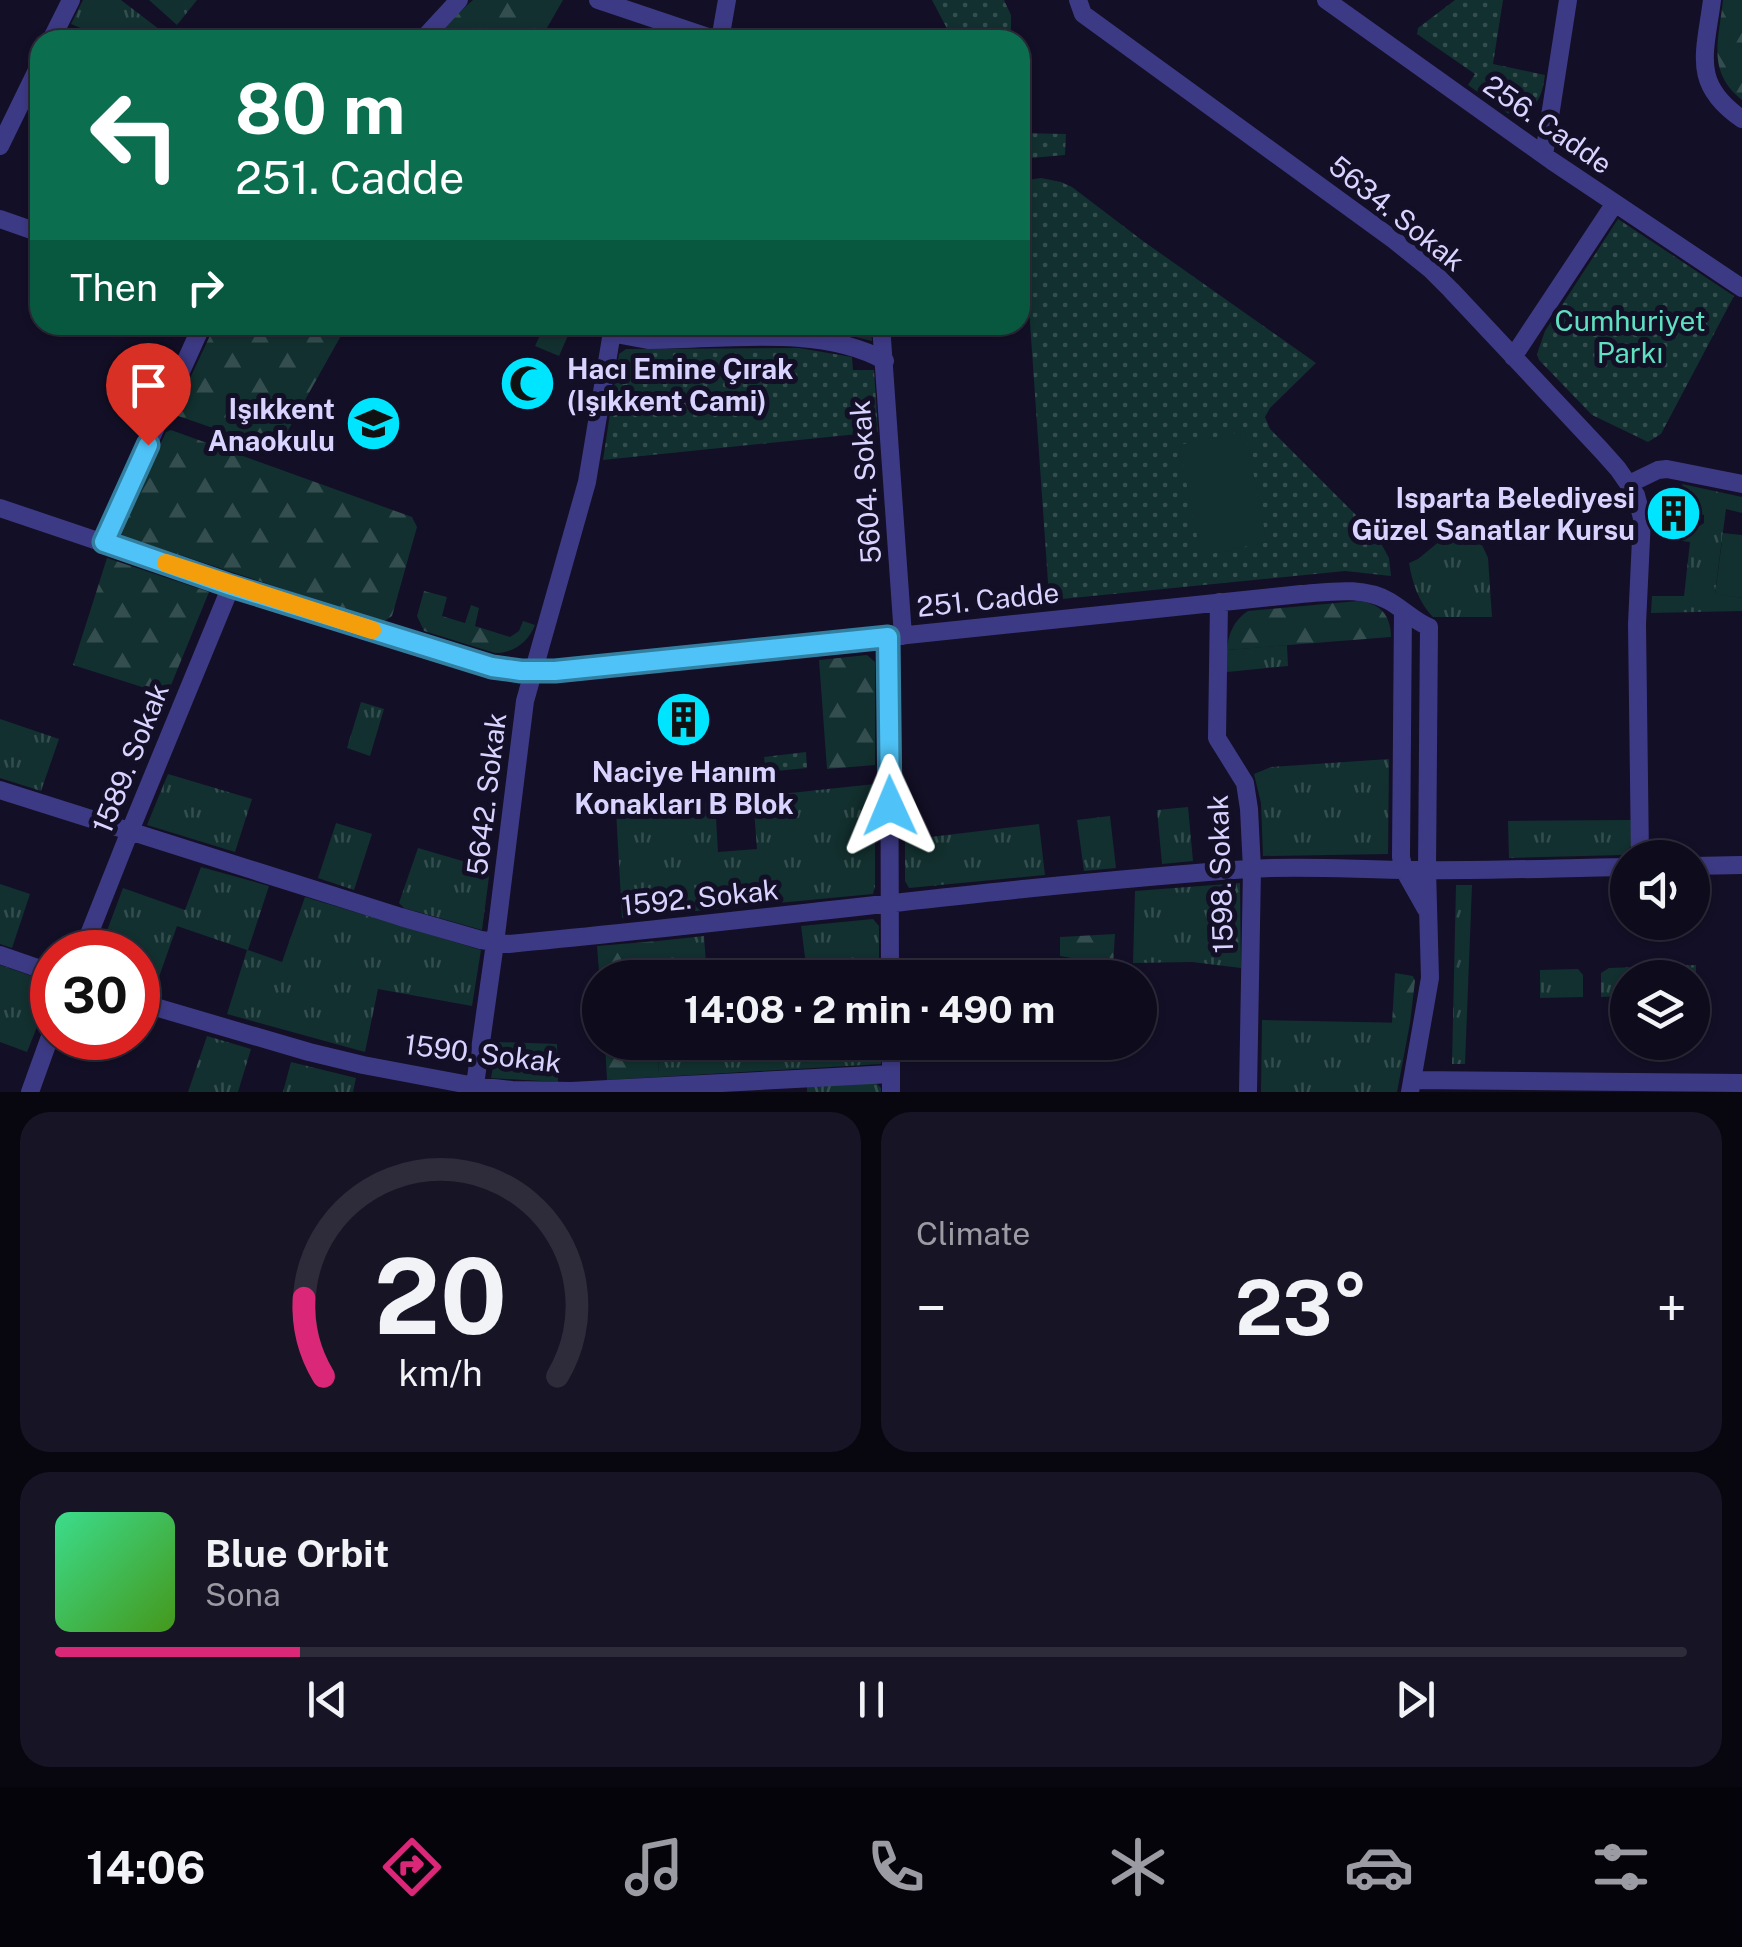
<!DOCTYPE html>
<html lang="en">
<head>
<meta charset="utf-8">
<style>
	body { margin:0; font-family:"Public Sans",sans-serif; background:#171425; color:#f1f3f6; height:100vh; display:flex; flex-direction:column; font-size:38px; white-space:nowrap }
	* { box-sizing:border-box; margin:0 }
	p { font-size:32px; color:#9b9ba3 }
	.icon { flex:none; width:55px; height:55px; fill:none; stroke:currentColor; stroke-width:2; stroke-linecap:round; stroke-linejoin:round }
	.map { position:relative; height:1092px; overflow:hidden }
	.drawer { display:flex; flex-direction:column; gap:20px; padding:20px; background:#08060f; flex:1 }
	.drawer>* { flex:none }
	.hud { position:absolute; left:30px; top:30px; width:1000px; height:305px; border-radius:30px; box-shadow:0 2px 8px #0004,0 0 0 2px #2e2b3b; background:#0b6e4f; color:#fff; overflow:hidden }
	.controls { position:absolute; left:1610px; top:840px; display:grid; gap:20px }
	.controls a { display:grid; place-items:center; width:100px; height:100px; border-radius:50%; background:#0e0b1c; box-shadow:0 2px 8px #0004,0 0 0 2px #2e2b3b; font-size:50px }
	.speed { position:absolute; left:30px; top:930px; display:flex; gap:20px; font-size:50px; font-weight:700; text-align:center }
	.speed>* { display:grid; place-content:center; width:130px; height:130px; border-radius:50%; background:#0e0b1c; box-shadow:0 2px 8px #0004,0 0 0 2px #2e2b3b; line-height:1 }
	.speed .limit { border:15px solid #d22; background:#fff; color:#111 }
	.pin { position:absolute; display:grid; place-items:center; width:85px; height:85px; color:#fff; margin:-102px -42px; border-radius:50% 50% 50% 0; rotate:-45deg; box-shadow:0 0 10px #0007 }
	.pin .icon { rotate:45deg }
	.me { position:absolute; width:110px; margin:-55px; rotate:359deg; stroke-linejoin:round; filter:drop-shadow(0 0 8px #0008) }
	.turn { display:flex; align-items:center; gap:35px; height:210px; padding:0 40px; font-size:45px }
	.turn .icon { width:130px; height:130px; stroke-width:2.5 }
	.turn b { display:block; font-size:70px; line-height:85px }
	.then { display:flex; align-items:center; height:95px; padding:0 40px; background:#0003; gap:20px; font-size:38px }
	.big { font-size:75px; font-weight:700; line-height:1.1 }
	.drawer .card { flex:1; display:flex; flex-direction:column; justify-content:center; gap:15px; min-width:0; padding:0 35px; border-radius:30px; background:#171425 }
	.drawer .dial { align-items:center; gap:0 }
	.dial svg { height:260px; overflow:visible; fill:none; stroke:#2e2b3b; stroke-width:7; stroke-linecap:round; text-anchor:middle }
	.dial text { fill:#f1f3f6; stroke:none }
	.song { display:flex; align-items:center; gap:30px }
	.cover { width:120px; height:120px; border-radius:15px; background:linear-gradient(135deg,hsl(150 70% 55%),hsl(100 70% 35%)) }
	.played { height:10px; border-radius:5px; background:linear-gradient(90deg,#db2777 15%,#2e2b3b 15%) }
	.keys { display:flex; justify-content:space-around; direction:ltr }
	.heat { display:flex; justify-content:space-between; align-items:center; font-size:55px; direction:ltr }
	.drawer .tiles { flex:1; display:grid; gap:20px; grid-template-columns:1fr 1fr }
	.card:last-child { grid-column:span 2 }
	.trip { position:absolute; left:582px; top:960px; width:575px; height:100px; border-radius:50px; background:#0e0b1c; box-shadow:0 2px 8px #0004,0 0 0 2px #2e2b3b; font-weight:700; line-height:100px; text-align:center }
	.dock { display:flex; height:160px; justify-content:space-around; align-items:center; background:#06040b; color:#9b9ba3 }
	.dock .icon { width:70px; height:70px }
	.dock .current { color:#db2777 }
	.dock b { font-size:45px; color:#f1f3f6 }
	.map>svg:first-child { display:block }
</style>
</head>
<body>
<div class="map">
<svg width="1742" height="1092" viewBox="0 0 1742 1092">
	<defs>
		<pattern id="grass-tufts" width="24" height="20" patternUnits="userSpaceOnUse" patternTransform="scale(2.5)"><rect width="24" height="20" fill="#12302f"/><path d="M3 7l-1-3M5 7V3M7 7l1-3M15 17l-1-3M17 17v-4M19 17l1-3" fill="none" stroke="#344d4e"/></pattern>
		<pattern id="forest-firs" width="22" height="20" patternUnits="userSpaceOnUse" patternTransform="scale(2.5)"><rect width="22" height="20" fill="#12302f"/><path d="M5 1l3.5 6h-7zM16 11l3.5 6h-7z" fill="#344d4e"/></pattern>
		<pattern id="park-dots" width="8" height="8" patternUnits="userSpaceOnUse" patternTransform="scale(2.5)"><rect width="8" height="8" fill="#12302f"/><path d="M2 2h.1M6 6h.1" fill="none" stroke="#344d4e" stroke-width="1.8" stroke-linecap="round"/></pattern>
	</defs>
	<rect width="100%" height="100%" fill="#130f26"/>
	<path fill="url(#grass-tufts)" d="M83,0h38l47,36 -4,4h-55l-38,-16z
		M149,0h48l-20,25z
		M545,325h14l11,6 -11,25 -24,-10z
		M794,325h76l2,16 -53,-13z
		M1682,484l60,13v16l-16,-4 -11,84 27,5v13l-91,2 1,-17h32l6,-54 -15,-2v-3l14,-11 9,1 6,-4v-8l-13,-3 1,-9 -5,-5z
		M1463,522l20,25 5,11 4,59h-59c-14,-14 -21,-35 -24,-54l9,-4z
		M1287,645l1,21 -61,6v-22z
		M361,702l23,7 -14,47 -23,-8z
		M0,719l59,20 -18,52 -41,-13z
		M1389,759l-1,95 -125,2 -2,-53 -7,-29 17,-7z
		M168,774l84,25 -17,53 -88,-27z
		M875,784v103l-2,7 -251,24 -6,-108 99,-9 3,51 39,-3 -4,-52z
		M1188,807l5,54 -31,3 -5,-54z
		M1110,816l6,52 -32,3 -7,-51z
		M1631,820v26l-9,9 -113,3 -1,-37z
		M336,823l36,11 -18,56 -36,-12z
		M1039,824l6,51 -136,13 -4,-7v-41z
		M418,848l72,21 -8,61 -78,-22 -5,-5z
		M201,867l68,19 -21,64 34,12 23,-65 176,53 -9,56 -94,-17 -13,63 -138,-38 20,-64 -70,-24 -23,65 -16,-5v-34h-39l24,-64 62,22z
		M1240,883l1,85 -49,-6 -59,1 2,-72z
		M0,884l30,10 -18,54 -12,-4z
		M1456,885h16l-7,179h-13z
		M873,919l6,7v32l-73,7 -5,-39z
		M704,936l3,41h-49v-36z
		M0,965l52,18v6l-25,63 -27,-10z
		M1696,965v29h-3l-1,-16h-64l-1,18 -26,1v-24l8,-5z
		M1578,969l5,6v22l-43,1v-28z
		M1262,1020l148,3 -13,69h-136z
		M207,1036l44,13 -13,43h-50z
		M497,1042l60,2 1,38 -67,-4z
		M658,1043h222l1,21 -222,13z
		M291,1062l65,16 -3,14h-70z
		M876,1083l5,5v4h-74v-5z"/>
	<path fill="url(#forest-firs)" d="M473,0h90l-23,40h-105l19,-23z
		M1723,0h19v100c-36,-29 -23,-60 -19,-100z
		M215,325h132l-70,125 -99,-34 -2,-8z
		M171,430l241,87 5,10 -25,89 -9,6 -260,-86 -3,-5 46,-99z
		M107,558l102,34 -42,103 -94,-30z
		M424,591l23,6 -5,19 23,7 6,-18 8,3 -4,18 35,11 9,-6 4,-10 12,4c-7,17 -21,28 -40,28l-71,-22 -7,-15z
		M1358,601c22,2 33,14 33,36l-164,13c1,-16 7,-30 21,-39z
		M867,655l8,7v103l-48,4 -8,-109z
		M1115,934l-2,31 -53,-9v-19z
		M658,941v36l-58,1v6l-3,-38z
		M1395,973l18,3 2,5 -5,42h-18z
		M605,1043h53l1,34 -52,3z"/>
	<path fill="url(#park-dots)" d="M932,0h72l7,15v25h-58z
		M1455,0h48l-10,64 52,11c-3,21 -7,33 -28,41l-10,-3 -39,-28 7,-11 -58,-40 1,-6z
		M1020,133l46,1 -1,21 -45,4z
		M1041,178l20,4 11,5 71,54 173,122 -46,45 -5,9 5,12 107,107 12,22 2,18 -46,-5 -293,29 -3,-3 -21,-303 -8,-55v-58z
		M1618,219l116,77 -73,138 -13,8 -56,-27 -53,-55 -2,-6 8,-23z
		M799,348l53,9 1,13h21l4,62 -275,28 16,-106 7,-5z
		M806,752l1,16 -41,4 -2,-15z"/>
	<path fill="#12302f" d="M1245,431l22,111 -66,14 -22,-111z
		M1723,533l19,2v63l-27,-4z"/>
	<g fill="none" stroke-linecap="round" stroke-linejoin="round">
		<path stroke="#3d3a85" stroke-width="18" d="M598,0l119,40
			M1078,0l5,14 311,226 36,29 21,21 151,161 16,18 18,26 6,23 -5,106 3,234
			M1326,0l226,161 190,127
			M1712,0c-7,54 -21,84 30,119
			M51,40l20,-40
			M422,40l37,-40
			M720,40l7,-40
			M0,146l40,-82
			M1544,155l24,-155
			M0,219l40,14
			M598,325l23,10 27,5c72,0 173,-16 237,21
			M881,325l22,311
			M1513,357l102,-154
			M1629,484l29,-14 9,-1 75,15
			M0,508l231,78 261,81 29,4 60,-2 720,-75c29,-2 61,-8 88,7 14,8 25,20 40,26l-2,243 3,108 -20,114
			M104,542l98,-217
			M1219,602l-2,136 28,45 4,26 3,60 -4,223
			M1403,611l-2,246 3,13 22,39
			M889,637l1,341
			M0,790l401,127 80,23 28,4c246,-23 492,-57 739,-75 55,-4 112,1 167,1 71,1 142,-2 213,-3
			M1692,866l50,-1
			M82,952l48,-121 101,-245
			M0,955l52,18
			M138,1002l171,50 54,13 112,21 37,4 59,1 320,-17
			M891,1042v50
			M1412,1080l330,3
			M30,1092l22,-61
			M474,1092l21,-149 30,-242 62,-219 25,-150"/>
	</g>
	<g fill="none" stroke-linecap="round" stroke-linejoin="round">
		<defs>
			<path id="route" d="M148,445l-44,97 127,44 261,81 29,4h34l333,-34 2,169"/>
		</defs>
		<use href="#route" stroke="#337fa1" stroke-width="25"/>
		<use href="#route" stroke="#4fc3f7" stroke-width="18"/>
		<path stroke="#f59e0b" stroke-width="18" d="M166,563l206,67"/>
	</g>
	<defs>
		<symbol id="mosque-disc" viewBox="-11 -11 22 22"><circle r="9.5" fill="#00e5ff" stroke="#130f26"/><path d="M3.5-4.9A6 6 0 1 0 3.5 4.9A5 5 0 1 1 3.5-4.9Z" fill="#111"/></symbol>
		<symbol id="school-disc" viewBox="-11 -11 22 22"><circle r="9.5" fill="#00e5ff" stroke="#130f26"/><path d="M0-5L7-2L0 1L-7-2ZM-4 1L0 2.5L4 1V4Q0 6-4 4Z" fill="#111"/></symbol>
		<symbol id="building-disc" viewBox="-11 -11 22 22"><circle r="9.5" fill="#00e5ff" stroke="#130f26"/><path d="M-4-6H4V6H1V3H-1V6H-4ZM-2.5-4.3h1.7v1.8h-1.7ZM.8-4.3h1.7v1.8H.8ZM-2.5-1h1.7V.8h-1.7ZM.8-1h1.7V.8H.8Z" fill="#111"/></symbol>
	</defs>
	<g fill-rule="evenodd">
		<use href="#mosque-disc" x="496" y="352" width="63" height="63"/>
		<use href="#school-disc" x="342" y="392" width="63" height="63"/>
		<use href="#building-disc" x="1642" y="482" width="63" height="63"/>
		<use href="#building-disc" x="652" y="688" width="63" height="63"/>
	</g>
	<g text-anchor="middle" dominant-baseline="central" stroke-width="10" stroke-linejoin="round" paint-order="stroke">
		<g font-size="28" fill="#d9d4ff" stroke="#130f26">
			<text transform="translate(1548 124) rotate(35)">256. Cadde</text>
			<text transform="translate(1397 213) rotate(39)">5634. Sokak</text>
			<text transform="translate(865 482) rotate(-94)">5604. Sokak</text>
			<text transform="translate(988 599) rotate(-6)">251. Cadde</text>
			<text transform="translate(130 758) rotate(-68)">1589. Sokak</text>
			<text transform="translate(486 794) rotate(-83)">5642. Sokak</text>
			<text transform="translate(1220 874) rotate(-92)">1598. Sokak</text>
			<text transform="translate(700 897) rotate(-6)">1592. Sokak</text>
			<text transform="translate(483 1053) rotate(7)">1590. Sokak</text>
		</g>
		<g font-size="28" fill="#5fe0c0" stroke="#130f26">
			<text x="1630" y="320">Cumhuriyet<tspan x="1630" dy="32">Parkı</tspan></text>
		</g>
		<g font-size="28" font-weight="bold" fill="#d9d4ff" stroke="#130f26" text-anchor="end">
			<text x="567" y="368" text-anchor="start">Hacı Emine Çırak<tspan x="567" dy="32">(Işıkkent Cami)</tspan></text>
			<text x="335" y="408">Işıkkent<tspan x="335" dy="32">Anaokulu</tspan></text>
			<text x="1635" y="497">Isparta Belediyesi<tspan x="1635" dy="32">Güzel Sanatlar Kursu</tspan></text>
			<text x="684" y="771" text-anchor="middle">Naciye Hanım<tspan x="684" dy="32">Konakları B Blok</tspan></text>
		</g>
	</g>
</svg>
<div class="controls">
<a><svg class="icon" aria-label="sound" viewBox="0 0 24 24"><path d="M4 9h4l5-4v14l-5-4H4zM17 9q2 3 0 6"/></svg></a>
<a><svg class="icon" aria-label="layers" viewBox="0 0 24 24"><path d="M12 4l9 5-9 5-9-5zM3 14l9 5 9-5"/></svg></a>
</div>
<div class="speed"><div class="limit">30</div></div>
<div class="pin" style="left:148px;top:445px;background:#d93025"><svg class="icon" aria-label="arrive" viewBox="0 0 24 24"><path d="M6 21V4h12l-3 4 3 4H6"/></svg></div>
<svg class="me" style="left:890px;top:806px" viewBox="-20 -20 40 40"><path d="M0-17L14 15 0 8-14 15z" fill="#4fc3f7" stroke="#fff" stroke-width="4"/></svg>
<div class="trip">14:08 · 2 min · 490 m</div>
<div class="hud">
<div class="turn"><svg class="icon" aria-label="left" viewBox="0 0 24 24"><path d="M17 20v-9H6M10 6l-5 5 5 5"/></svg><div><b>80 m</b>251. Cadde</div></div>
<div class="then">Then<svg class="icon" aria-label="right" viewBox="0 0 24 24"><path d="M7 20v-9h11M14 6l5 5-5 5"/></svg></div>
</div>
</div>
<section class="drawer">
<div class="tiles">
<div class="card dial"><svg viewBox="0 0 100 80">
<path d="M14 69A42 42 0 1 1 86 69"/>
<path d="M14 69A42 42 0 0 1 8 45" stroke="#db2777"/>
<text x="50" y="56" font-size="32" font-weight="700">20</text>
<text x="50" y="72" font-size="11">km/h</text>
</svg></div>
<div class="card"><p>Climate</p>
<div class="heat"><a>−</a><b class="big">23°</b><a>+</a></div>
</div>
<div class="card">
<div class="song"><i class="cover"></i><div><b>Blue Orbit</b><p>Sona</p></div></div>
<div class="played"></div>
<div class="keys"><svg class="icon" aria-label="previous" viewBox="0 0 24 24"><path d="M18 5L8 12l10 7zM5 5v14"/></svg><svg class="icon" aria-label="pause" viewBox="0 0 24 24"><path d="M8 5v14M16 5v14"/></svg><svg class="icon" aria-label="next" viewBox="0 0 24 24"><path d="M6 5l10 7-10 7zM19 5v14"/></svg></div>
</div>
</div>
</section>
<nav class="dock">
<b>14:06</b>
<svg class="icon current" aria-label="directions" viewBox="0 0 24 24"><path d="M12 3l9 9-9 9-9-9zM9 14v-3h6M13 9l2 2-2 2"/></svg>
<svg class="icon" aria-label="music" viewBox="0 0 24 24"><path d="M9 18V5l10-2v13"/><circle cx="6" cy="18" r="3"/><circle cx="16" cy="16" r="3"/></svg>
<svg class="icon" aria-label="phone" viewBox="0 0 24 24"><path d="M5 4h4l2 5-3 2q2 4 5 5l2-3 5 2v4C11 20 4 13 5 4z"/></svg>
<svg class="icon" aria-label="climate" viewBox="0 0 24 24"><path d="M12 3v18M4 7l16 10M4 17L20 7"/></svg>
<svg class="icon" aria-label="car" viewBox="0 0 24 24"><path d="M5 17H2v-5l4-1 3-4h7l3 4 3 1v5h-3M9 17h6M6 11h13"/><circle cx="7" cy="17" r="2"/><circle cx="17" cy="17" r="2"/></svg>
<svg class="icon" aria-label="filters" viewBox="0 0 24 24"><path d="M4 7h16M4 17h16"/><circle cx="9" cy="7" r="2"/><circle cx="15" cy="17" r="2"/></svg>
</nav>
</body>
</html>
